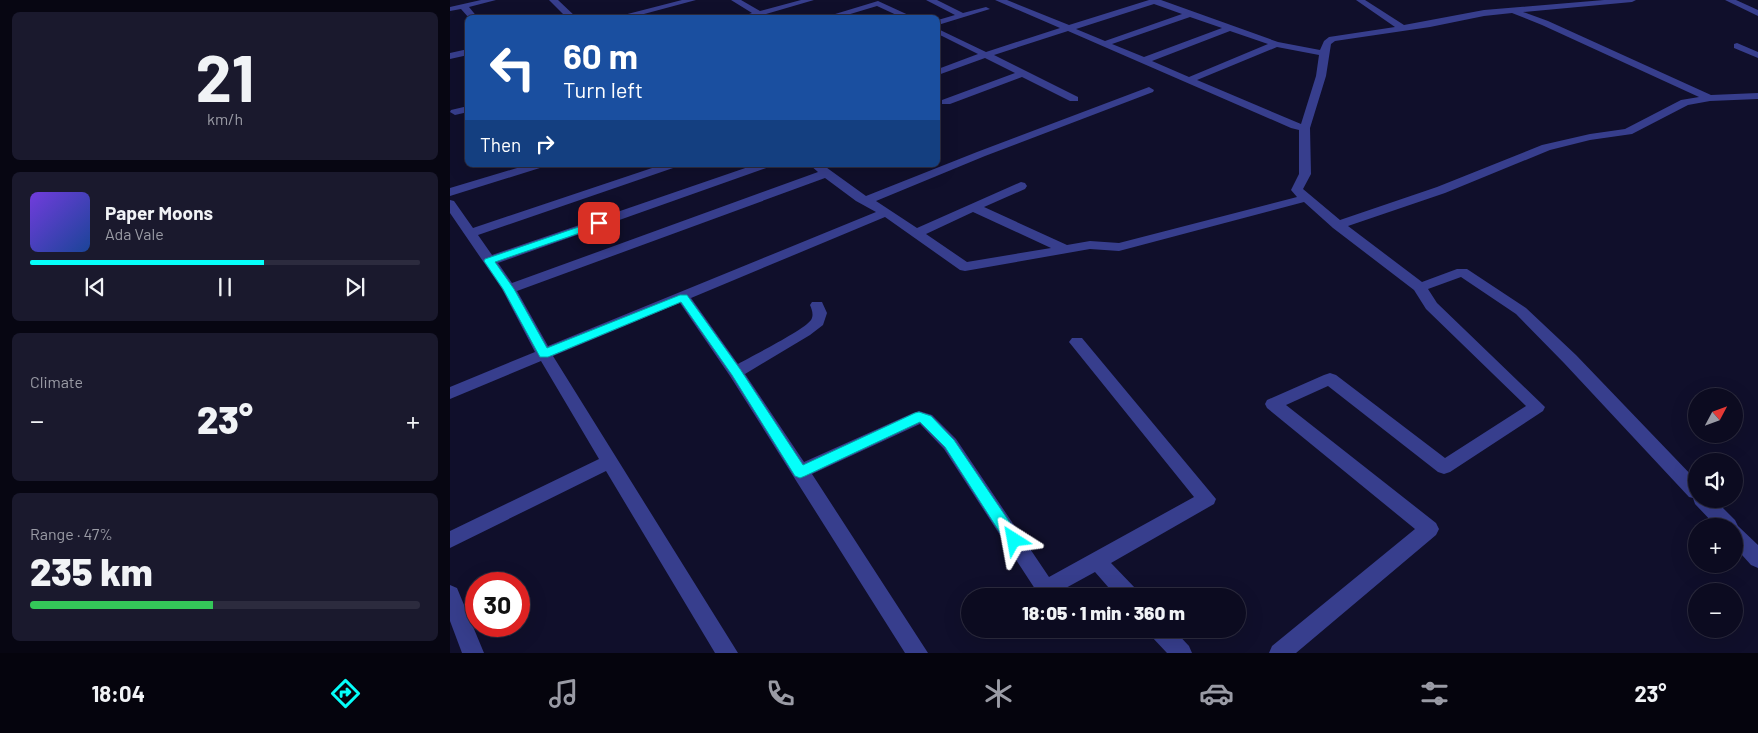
<!DOCTYPE html>
<html lang="en">
<head>
<meta charset="utf-8">
<style>
	body { margin:0; font-family:Barlow,sans-serif; background:#1a192d; color:#f1f3f6; height:100vh; display:flex; flex-direction:column; font-size:19px; white-space:nowrap }
	* { box-sizing:border-box; margin:0 }
	p { font-size:16px; color:#9a9ba5 }
	.icon { flex:none; width:28px; height:28px; fill:none; stroke:currentColor; stroke-width:2; stroke-linecap:round; stroke-linejoin:round }
	.map { position:relative; flex:1; overflow:hidden }
	.sheet { display:flex; flex-direction:column; gap:12px; padding:12px; background:#070612; width:450px }
	.sheet>* { flex:none }
	.top-card { position:absolute; left:15px; top:15px; width:475px; height:152px; border-radius:8px; box-shadow:0 5px 20px #0002,0 0 0 1px #2c2b3e; background:#1a4fa0; color:#fff; overflow:hidden }
	.needle { width:32px; rotate:49deg }
	.buttons { position:absolute; left:1238px; top:388px; display:grid; gap:10px }
	.buttons a { display:grid; place-items:center; width:55px; height:55px; border-radius:50%; background:#0c0b20; box-shadow:0 5px 20px #0002,0 0 0 1px #2c2b3e; font-size:25px }
	.speed { position:absolute; left:15px; top:572px; display:flex; gap:10px; font-size:25px; font-weight:700; text-align:center }
	.speed>* { display:grid; place-content:center; width:65px; height:65px; border-radius:50%; background:#0c0b20; box-shadow:0 5px 20px #0002,0 0 0 1px #2c2b3e; line-height:1 }
	.speed .limit { border:8px solid #d22; background:#fff; color:#111 }
	.pin { position:absolute; display:grid; place-items:center; width:42px; height:42px; color:#fff; margin:-21px; border-radius:10px; box-shadow:0 2px 8px #0006 }
	.me { position:absolute; width:55px; margin:-28px; rotate:326deg; stroke-linejoin:round; filter:drop-shadow(0 0 4px #0008) }
	.turn { display:flex; align-items:center; gap:18px; height:105px; padding:0 15px; font-size:22px }
	.turn .icon { width:65px; height:65px; stroke-width:2.5 }
	.turn b { display:block; font-size:35px; line-height:42px }
	.then { display:flex; align-items:center; height:48px; padding:0 15px; background:#0003; gap:10px; font-size:19px }
	.big { font-size:38px; font-weight:800; line-height:1.1 }
	.sheet .card { flex:1; display:flex; flex-direction:column; justify-content:center; gap:8px; min-width:0; padding:0 18px; border-radius:8px; background:#1a192d }
	.sheet .dial { align-items:center; gap:0 }
	.dial b { font-size:65px; line-height:1 }
	.song { display:flex; align-items:center; gap:15px }
	.cover { width:60px; height:60px; border-radius:8px; background:linear-gradient(135deg,hsl(260 70% 55%),hsl(220 70% 35%)) }
	.played { height:5px; border-radius:2px; background:linear-gradient(90deg,#05fffa 60%,#2c2b3e 60%) }
	.keys { display:flex; justify-content:space-around; direction:ltr }
	.heat { display:flex; justify-content:space-between; align-items:center; font-size:28px; direction:ltr }
	.charge { height:8px; border-radius:4px; background:linear-gradient(90deg,#34c759 47%,#2c2b3e 0) }
	.trip { position:absolute; left:511px; top:588px; width:285px; height:50px; border-radius:25px; background:#0c0b20; box-shadow:0 5px 20px #0002,0 0 0 1px #2c2b3e; font-weight:800; line-height:50px; text-align:center }
	.dock { display:flex; height:80px; justify-content:space-around; align-items:center; background:#05040d; color:#9a9ba5 }
	.dock .icon { width:35px; height:35px }
	.dock .selected { color:#05fffa }
	.dock b { font-size:22px; color:#f1f3f6 }
	main { display:flex; flex:1; min-height:0 }
	.map>svg:first-child { display:block }
</style>
</head>
<body>
<main>
<section class="sheet">
<div class="card dial"><b>21</b><p>km/h</p></div>
<div class="card">
<div class="song"><i class="cover"></i><div><b>Paper Moons</b><p>Ada Vale</p></div></div>
<div class="played"></div>
<div class="keys"><svg class="icon" aria-label="previous" viewBox="0 0 24 24"><path d="M18 5L8 12l10 7zM5 5v14"/></svg><svg class="icon" aria-label="pause" viewBox="0 0 24 24"><path d="M8 5v14M16 5v14"/></svg><svg class="icon" aria-label="next" viewBox="0 0 24 24"><path d="M6 5l10 7-10 7zM19 5v14"/></svg></div>
</div>
<div class="card"><p>Climate</p>
<div class="heat"><a>−</a><b class="big">23°</b><a>+</a></div>
</div>
<div class="card"><p>Range · 47%</p><b class="big">235 km</b><div class="charge"></div></div>
</section>
<div class="map">
<svg width="1308" height="653" viewBox="0 0 1308 653">
	<rect width="100%" height="100%" fill="#100f2b"/>
	<g fill="none" stroke-linecap="round" stroke-linejoin="round">
		<path fill="#373e8d" fill-rule="evenodd" d="M31,0h15l-27,7 9,11h-9l-8,-9 -11,2v-4z
			M99,0h9l19,18h-10z
			M232,0h14l-67,18h-17z
			M281,0h10l19,11 41,-11h13l-48,14 -4,4h-25l15,-5z
			M476,0h11l26,13 23,-6 4,2 -52,16v-5l17,-5z
			M545,0h12l62,25 80,-25h12l117,42 42,8 4,-9 5,-4 66,-10 -39,-27h9l39,25 80,-15 120,-10h32l-4,2 -109,10 25,9 163,74 47,-2v6l-48,2 -22,4 -56,29 -42,6 -40,10 -105,43 -97,33 74,56 35,-13h10l59,39 50,47 120,125v19h18l21,21 3,6 20,19v23l-7,-3 -17,-19v-20h-18l-21,-22 -2,-6 -4,-1 -125,-134 -48,-49 -55,-37 -33,12 9,14 108,104 -2,4 -93,61 -6,2 -6,-2 -110,-86 -42,19 150,118 3,6 -3,6 -140,118h-27l3,-7 143,-117 -148,-121 -2,-4 2,-4 57,-25 6,-2 6,2 109,83 81,-52 -100,-97 -12,-19 -81,-62 -29,-26 -185,49 -29,-2 -125,22 -5,-1 -75,-53 -194,81 47,66c14,-8 66,-34 73,-44 3,-5 1,-10 -1,-15l2,-3h10l5,11 -4,12 -13,10 -65,39 59,88 109,-49 6,-2 13,4 24,24 93,138 145,-80 -125,-155 3,-4h10l134,161 -2,5 -103,59 25,26 3,7h-23l-21,-24 -42,23h-14l-95,-146 -24,-25 -108,50 116,179h-23l-175,-277 -50,-73 -127,53 185,297h-23l-109,-182 -156,77v-17l149,-72 -58,-98 -91,38v-12l85,-35 -33,-63 -52,-76v-13l4,1 19,27 188,-63h17l-2,2 -198,68 14,20 262,-90h17l-2,2 -271,96 14,20 306,-111 -8,-7h13l43,31 111,-44 172,-65 5,3 -1,2 -168,64 -109,45 41,27 104,-46 4,1 2,3 -2,3 -41,18 83,38 23,-4 29,2 178,-46 -6,-7 8,-16v-44l-8,-2 -223,-97 -74,24 84,42v4h-8l-48,-24 -72,27h-8v-4l73,-27 -30,-15 -47,17v-6l40,-15 -40,-20v-5l48,23 74,-24zM704,4l28,10 -77,27 -29,-12zM1062,13l30,12 157,72 -18,3 -56,29 -35,5 -48,11 -105,42 -97,33 -37,-31 8,-15 -1,-46 16,-52 5,-32 4,-3 95,-14 54,-11zM740,17l32,11 -78,29 -32,-13zM780,31l38,13 -79,33 -37,-16zM827,47l42,8 -3,21 -15,48 -104,-44zM375,178l31,23 20,11 -328,134 -31,-55zM523,212l78,36 -84,14 -41,-28z
			M1275,0h11l22,10v6z
			M428,1l37,17h-12l-26,-12 -40,12h-15z
			M1287,43l21,9v6l-24,-10v-4z
			M18,49v6l-18,4v-6z
			M18,106v6l-13,3 -5,-3 1,-2z
			M77,165h18l-2,2 -93,29v-8z
			M0,585l7,3 27,65h-22l-12,-32z
			M698,629h25l16,17 3,7h-25l-16,-17z"/>
	</g>
	<path fill="#05fffa" stroke="#03a6a2" d="M149,220l4,1v4l-108,37 19,27 33,59 133,-53h7l53,74 63,96 112,-52 4,-1 12,4 23,24 65,96 2,4 -2,5 -5,1 -6,-1 -63,-98 -25,-25 -115,54 -5,2 -5,-2 -63,-101 -51,-73 -133,55h-8l-37,-68 -19,-28 1,-2z"/>
</svg>
<div class="buttons">
<a><svg class="needle" viewBox="-14 -14 28 28"><path d="M0-13l5 13h-10z" fill="#e53935"/><path d="M0 13l5-13h-10z" fill="#9a9ba5"/></svg></a>
<a><svg class="icon" aria-label="sound" viewBox="0 0 24 24"><path d="M4 9h4l5-4v14l-5-4H4zM17 9q2 3 0 6"/></svg></a>
<a>+</a>
<a>−</a>
</div>
<div class="speed"><div class="limit">30</div></div>
<div class="pin" style="left:149px;top:223px;background:#d93025"><svg class="icon" aria-label="arrive" viewBox="0 0 24 24"><path d="M6 21V4h12l-3 4 3 4H6"/></svg></div>
<svg class="me" style="left:564px;top:540px" viewBox="-20 -20 40 40"><path d="M0-17L14 15 0 8-14 15z" fill="#05fffa" stroke="#fff" stroke-width="4"/></svg>
<div class="trip">18:05 · 1 min · 360 m</div>
<div class="top-card">
<div class="turn"><svg class="icon" aria-label="left" viewBox="0 0 24 24"><path d="M17 20v-9H6M10 6l-5 5 5 5"/></svg><div><b>60 m</b>Turn left</div></div>
<div class="then">Then<svg class="icon" aria-label="right" viewBox="0 0 24 24"><path d="M7 20v-9h11M14 6l5 5-5 5"/></svg></div>
</div>
</div>
</main>
<nav class="dock">
<b>18:04</b>
<svg class="icon selected" aria-label="directions" viewBox="0 0 24 24"><path d="M12 3l9 9-9 9-9-9zM9 14v-3h6M13 9l2 2-2 2"/></svg>
<svg class="icon" aria-label="music" viewBox="0 0 24 24"><path d="M9 18V5l10-2v13"/><circle cx="6" cy="18" r="3"/><circle cx="16" cy="16" r="3"/></svg>
<svg class="icon" aria-label="phone" viewBox="0 0 24 24"><path d="M5 4h4l2 5-3 2q2 4 5 5l2-3 5 2v4C11 20 4 13 5 4z"/></svg>
<svg class="icon" aria-label="climate" viewBox="0 0 24 24"><path d="M12 3v18M4 7l16 10M4 17L20 7"/></svg>
<svg class="icon" aria-label="car" viewBox="0 0 24 24"><path d="M5 17H2v-5l4-1 3-4h7l3 4 3 1v5h-3M9 17h6M6 11h13"/><circle cx="7" cy="17" r="2"/><circle cx="17" cy="17" r="2"/></svg>
<svg class="icon" aria-label="filters" viewBox="0 0 24 24"><path d="M4 7h16M4 17h16"/><circle cx="9" cy="7" r="2"/><circle cx="15" cy="17" r="2"/></svg>
<b>23°</b>
</nav>
</body>
</html>
